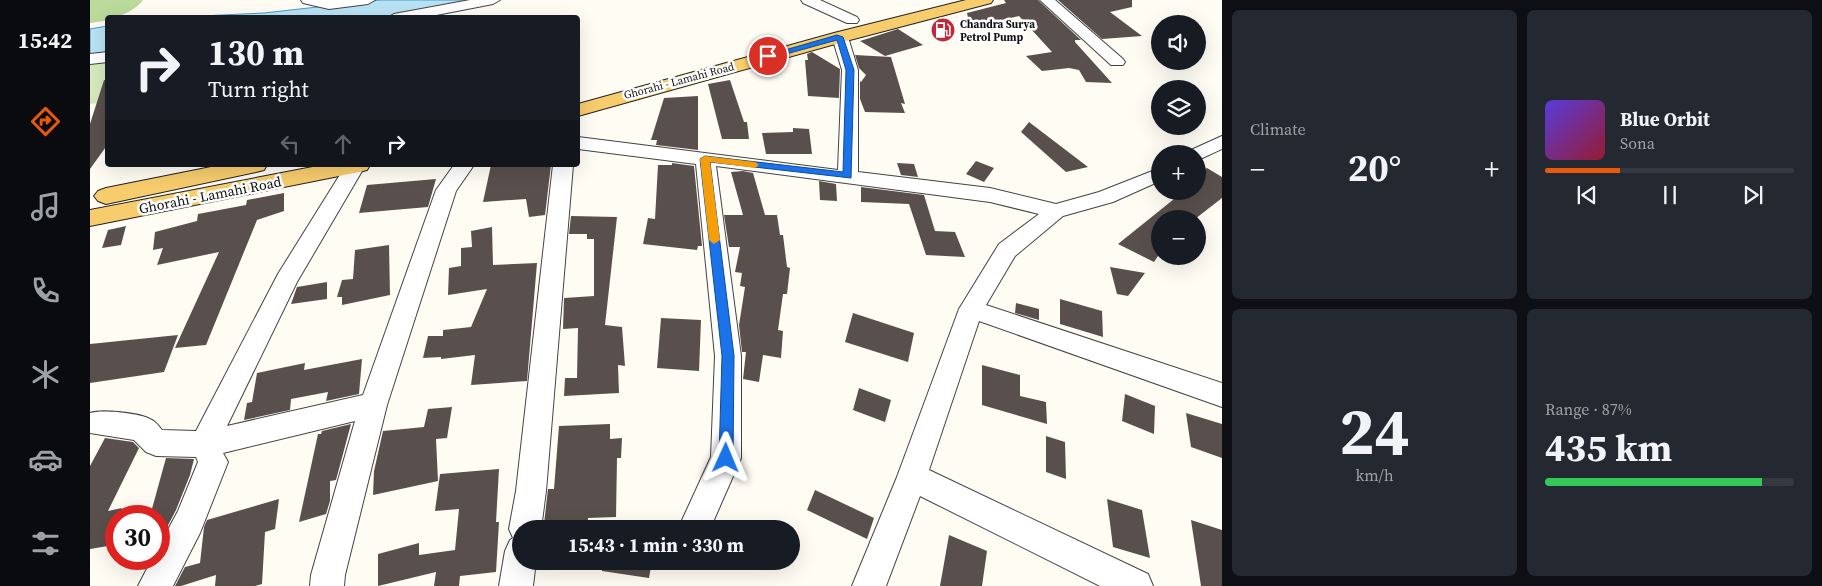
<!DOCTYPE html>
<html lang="en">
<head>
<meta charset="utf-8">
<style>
	body { margin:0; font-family:"Source Serif 4",serif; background:#242831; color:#f1f3f6; height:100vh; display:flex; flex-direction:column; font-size:19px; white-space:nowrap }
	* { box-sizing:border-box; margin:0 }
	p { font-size:16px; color:#9ea1a6 }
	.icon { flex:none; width:28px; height:28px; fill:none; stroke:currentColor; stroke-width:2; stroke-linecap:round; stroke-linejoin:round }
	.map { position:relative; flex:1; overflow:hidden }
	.sheet { display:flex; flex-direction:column; gap:10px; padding:10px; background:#0d0f14; width:600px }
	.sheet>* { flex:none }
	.banner { position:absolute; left:15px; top:15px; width:475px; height:152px; border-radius:5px; box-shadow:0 5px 20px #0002; background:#171b24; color:#f1f3f6; overflow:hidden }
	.controls { position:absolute; left:1061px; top:15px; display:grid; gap:10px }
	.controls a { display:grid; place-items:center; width:55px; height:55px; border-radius:50%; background:#171b24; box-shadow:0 5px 20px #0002; font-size:25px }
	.speed { position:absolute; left:15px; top:505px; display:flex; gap:10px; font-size:25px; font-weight:700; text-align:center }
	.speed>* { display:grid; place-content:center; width:65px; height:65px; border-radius:50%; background:#171b24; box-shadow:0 5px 20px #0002; line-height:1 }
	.speed .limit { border:8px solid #d22; background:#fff; color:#111 }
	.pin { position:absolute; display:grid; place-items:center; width:42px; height:42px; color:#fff; margin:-21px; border:2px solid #fff; border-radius:50%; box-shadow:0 1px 5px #0007 }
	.me { position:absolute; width:55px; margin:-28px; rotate:1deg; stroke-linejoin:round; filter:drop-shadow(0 0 4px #0008) }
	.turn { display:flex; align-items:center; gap:18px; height:105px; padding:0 20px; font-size:22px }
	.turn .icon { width:65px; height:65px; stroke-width:2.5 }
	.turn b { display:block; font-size:35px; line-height:42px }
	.lanes { display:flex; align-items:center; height:48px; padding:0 20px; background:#0003; justify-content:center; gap:25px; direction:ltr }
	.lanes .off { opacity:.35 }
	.big { font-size:38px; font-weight:700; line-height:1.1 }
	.sheet .card { flex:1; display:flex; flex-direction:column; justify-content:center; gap:8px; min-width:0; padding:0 18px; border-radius:8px; background:#242831 }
	.sheet .dial { align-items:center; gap:0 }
	.dial b { font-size:65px; line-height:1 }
	.song { display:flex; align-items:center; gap:15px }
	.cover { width:60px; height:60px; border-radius:8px; background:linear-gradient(135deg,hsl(250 70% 55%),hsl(350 70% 35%)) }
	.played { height:5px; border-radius:2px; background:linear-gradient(90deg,#ea580c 30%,#363941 30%) }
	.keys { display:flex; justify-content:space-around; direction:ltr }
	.heat { display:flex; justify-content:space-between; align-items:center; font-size:28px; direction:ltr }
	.charge { height:8px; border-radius:4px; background:linear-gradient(90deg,#34c759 87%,#363941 0) }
	.sheet .tiles { flex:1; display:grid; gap:10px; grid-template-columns:repeat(2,1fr) }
	.trip { position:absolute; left:422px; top:520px; width:288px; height:50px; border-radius:25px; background:#171b24; box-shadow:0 5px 20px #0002; font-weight:700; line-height:50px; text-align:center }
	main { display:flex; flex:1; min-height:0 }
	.menu { display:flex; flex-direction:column; width:90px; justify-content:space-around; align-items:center; background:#090b0e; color:#9ea1a6 }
	.menu .icon { width:35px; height:35px }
	.menu .current { color:#ea580c }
	.menu b { font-size:22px; color:#f1f3f6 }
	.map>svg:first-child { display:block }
</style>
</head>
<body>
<main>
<nav class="menu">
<b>15:42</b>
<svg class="icon current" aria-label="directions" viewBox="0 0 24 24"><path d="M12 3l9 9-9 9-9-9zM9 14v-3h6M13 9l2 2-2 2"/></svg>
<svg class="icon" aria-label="music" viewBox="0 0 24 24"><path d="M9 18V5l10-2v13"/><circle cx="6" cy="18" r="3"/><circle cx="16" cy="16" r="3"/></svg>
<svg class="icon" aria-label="phone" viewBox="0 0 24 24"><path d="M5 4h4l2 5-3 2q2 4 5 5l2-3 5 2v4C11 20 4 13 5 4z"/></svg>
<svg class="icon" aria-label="climate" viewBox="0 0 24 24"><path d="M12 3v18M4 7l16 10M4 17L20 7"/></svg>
<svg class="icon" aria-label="car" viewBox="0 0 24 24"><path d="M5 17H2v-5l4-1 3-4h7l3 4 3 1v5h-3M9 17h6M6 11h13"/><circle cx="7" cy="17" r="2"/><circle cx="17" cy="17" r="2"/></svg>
<svg class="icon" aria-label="filters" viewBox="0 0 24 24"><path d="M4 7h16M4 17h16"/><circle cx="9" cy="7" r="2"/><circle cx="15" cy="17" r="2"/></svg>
</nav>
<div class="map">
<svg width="1132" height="586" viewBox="0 0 1132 586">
	<rect width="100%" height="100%" fill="#fffcf4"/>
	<path fill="#d7eabd" d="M17,60v42l-17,2v-42z"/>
	<path fill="#bcda9c" d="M0,0h53c-7,10 -24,18 -35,18l-4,3 -14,2z"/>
	<path fill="#b9e3f5" stroke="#419dcb" d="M290,0h103l-63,12 -46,6h-215l105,-5z
		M17,26v28l-17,2v-27z"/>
	<path fill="#59504d" d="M914,0h34l43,40h-6v2l37,41 -26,-1 -7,-12 -10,-2 -27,3 -16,-15 26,-4 -33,-36 -49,11 -3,-14 39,-10z
		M968,0h74v7l-22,5 32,24 -40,3z
		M808,29l25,16 -38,11 -25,-15z
		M722,52l28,17 -1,29 -31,-2 -3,-36h3l-1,-6z
		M765,55l36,2 14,47 -4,-1 4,10 -40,-1 -5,-13v-18l1,1 5,-7 -7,-7z
		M14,80l4,1v63l-18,25v-45z
		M640,80l14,42h3l2,17h-27l-14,-55z
		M608,96v54l-42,-5 1,-5h-6l13,-42z
		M939,122l59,45 -22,5 -45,-40z
		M703,128l16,1 3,25h-46l-4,-21 31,-1z
		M886,161l18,7 -10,14 -18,-8z
		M582,163l22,3 8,80h-4l-1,4 -54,-6 5,-26 7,1 3,-54h14z
		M807,163l17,1 4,13 -17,-2z
		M401,165h60l-6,50 -16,2 -3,-18 -43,3z
		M1117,168l15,9v21l-27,21h-35v34l-6,9 -36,-18 66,-53h14v-19z
		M653,171l10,2 12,42h12l3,20h3l4,32 3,1 -3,26h-4l-5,36 5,1 -2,27 -18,-3 -4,27 -16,-3 3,-27h-4l-3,-27 6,-38 -5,-1 2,-13 -7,-1 5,-25h-11l-5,-32h19l-12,-43z
		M346,179l-8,28 -69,6 8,-28z
		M729,181l17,3 1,17 -17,-1z
		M771,187l63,8 11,36 20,1 10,25 -39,-2 -17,-51 -48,-2z
		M194,193v18l-27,9 -51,125 -31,3 44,-96 -62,13 6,-17 -10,2 2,-18 42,-11 1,-7 48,-9 1,-5z
		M481,216l46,1 -12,108 17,2 3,39 -7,-1 1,28 -55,3 1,-18h12l1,-50 -15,1 1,-31 30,-2v-57h-7v-5h-18z
		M36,226l-5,19 -19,3 6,-18z
		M402,227l1,38 44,-2 -10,118 -56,4 4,-30 -34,4v-2l-18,1 5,-22h15v-6l28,-3 16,-38 -39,6 1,-27 12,-2v-18l11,-1 -1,-16z
		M299,245l1,50 -48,10v-8h-5l5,-17 11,-1 2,-29z
		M1020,267l35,6 -17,23 -11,-2z
		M237,282v17l-36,5 6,-17z
		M970,299l42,12 1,26 -43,-13z
		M926,303l23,6v11l-24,-7z
		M763,313l61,20 -6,29 -63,-20z
		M571,318l40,2 -2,51 -42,-3z
		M88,335l-14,37 -74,11v-39z
		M272,359l-3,35 -33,7 2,-9 -37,7 -1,11 -46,10 3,-17 5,-1 5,-29 48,-10 -1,7z
		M892,365l38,10v21l26,6 1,22 -65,-19z
		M769,388l32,12 -6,22 -32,-12z
		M1035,394l30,12 -1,28 -32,-13z
		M362,407l-5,31 -11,1 2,42 -65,14 1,-24 9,-40 41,-4 4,-18z
		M1096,413l36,11v34l-31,-11z
		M261,424l-15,56 -6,1v20l-4,13 -27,8 19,-88h3l1,-3z
		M520,424v15l12,-1 -1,20h-4l-1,59 -28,1v3l-44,3 4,-35h6l5,-63z
		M956,436l19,6 1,37 -20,-7z
		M15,438l28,4 6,6 -31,63 14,-3 -3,8h-3v7l-8,23 -18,3v-83z
		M76,458l28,1 -4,16 -14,35 -10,19 -7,1v-14h-9z
		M409,469l-3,53h3l-3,50 -36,4 -1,10h-25l2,-14 -58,14v-32l41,-11v12l36,-5 4,-41 -24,2 5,-37z
		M725,490l59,28 -7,21 -60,-29z
		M189,499l-4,30 -10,3 -3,52 -7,2h-40l1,-11 -35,11h-6l10,-19 15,-4 4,-36 3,-7z
		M1017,499l35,11 8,48 -37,-11z
		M1101,520l31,10v56h-21z
		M859,535l38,16 -5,35h-42z
		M512,561h50l-3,17 -47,-7z"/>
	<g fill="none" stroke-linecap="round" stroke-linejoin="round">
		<defs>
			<path id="street" d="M211,0h74l-7,4 -39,5 -26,-6z
				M380,0h30l-7,4 -72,14h-34l7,-4z
				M711,0h19l37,17 2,3 -2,3h-10l-44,-20z
				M950,0h15l68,59 2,3 -2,3h-12z
				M750,32l5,2 3,3 10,33v102l132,16 66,16 43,-12 61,-24v13l-47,21 -50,14 -48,40 -29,49 236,78v24l-243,-86 -50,149 219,104 5,12h-53l-180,-90 -34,90h-34l45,-109 62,-168 40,-65 40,-30 -49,-12 -274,-36 25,190v102l-31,71h-32l33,-72 4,-101 -19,-192 -118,-15v-12l260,33 4,-100 -10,-33 3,-3z
				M18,52v10l-18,2v-10z
				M1132,136v13l-24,11v-6h-9l2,-4z
				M256,165l19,1 -68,116 -70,144 136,-31 73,-205 18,-25h20l-18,26 -69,214 -42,170 -1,11h-34l1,-11 44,-154 -132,32 5,9 -28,71 -27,53h-35l14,-27h7v-13l19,-35 20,-49 -2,-5 -40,-1 -10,-4 -12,-12 -44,-7v-20c11,-4 50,0 60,6 5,2 9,7 12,11l34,1 82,-157z
				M463,165h20l-27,326 -5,38h-20v32h15l-3,25h-34l6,-35 5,-11 3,-2 -4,-9 7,-38z"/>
			<path id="primary" d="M876,0h27l-2,3 -145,38 -268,75v-12l256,-71z
				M131,165h46l-3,5 -8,2 -150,32 -8,-3 -4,-5 4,-5 8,-3z
				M233,165h47l-3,5 -8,2 -269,54v-16z"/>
		</defs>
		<use href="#street" stroke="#434343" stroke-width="2"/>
		<use href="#primary" stroke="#212121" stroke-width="2"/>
		<use href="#street" fill="#fff" fill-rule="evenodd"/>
		<use href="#primary" fill="#f6cc6d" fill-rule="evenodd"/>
	</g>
	<path fill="#1a73e8" stroke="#114b97" d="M747,35l6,2 11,33 -3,108 -141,-16 24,194 -1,102 -2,5 -5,2 -5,-2 -2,-5 3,-102 -22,-197 5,-3 138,16 3,-102 -9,-30 -69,19 -4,-3z"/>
	<path fill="#f59e0b" d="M615,156l50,6 4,3 -4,3 -45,-6 10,78 -6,4 -5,-4 -9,-81z"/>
	<defs>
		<symbol id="fuel-disc" viewBox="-11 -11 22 22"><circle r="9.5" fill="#bf293a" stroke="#fff"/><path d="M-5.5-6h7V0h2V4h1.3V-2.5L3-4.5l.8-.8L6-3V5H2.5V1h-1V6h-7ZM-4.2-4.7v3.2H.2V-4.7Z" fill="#fff"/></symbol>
	</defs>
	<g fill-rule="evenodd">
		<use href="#fuel-disc" x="839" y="16" width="28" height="28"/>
	</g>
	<g text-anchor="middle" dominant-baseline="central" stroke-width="5" stroke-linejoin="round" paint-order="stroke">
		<g font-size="11" font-weight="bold" fill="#101010" stroke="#fff" text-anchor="start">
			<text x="870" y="24">Chandra Surya<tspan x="870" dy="13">Petrol Pump</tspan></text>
		</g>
		<g font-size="11" fill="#101010" stroke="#fff">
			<text transform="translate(589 81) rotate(-15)">Ghorahi - Lamahi Road</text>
		</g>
		<g font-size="14" fill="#101010" stroke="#fff">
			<text transform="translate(120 195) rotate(-11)">Ghorahi - Lamahi Road</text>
		</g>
	</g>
</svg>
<div class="controls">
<a><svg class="icon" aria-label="sound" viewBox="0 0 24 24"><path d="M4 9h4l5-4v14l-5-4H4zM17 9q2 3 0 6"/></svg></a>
<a><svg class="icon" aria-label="layers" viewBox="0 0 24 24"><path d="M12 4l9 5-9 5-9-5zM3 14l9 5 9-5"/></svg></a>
<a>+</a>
<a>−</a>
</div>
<div class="speed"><div class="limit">30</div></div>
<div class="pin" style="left:678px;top:56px;background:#d93025"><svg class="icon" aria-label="arrive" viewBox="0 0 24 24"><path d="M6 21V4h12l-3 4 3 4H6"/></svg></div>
<svg class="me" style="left:636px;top:458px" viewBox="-20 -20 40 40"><path d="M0-17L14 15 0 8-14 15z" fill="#1a73e8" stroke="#fff" stroke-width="4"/></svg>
<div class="trip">15:43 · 1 min · 330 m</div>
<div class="banner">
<div class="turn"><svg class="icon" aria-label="right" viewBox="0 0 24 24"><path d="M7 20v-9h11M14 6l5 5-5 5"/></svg><div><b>130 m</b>Turn right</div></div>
<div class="lanes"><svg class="icon off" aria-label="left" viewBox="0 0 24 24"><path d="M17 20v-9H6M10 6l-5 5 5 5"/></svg><svg class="icon off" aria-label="ahead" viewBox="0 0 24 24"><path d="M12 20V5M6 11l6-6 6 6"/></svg><svg class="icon" aria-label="right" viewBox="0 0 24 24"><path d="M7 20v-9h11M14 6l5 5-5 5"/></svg></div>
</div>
</div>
<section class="sheet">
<div class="tiles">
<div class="card"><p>Climate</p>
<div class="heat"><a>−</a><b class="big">20°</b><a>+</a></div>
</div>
<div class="card">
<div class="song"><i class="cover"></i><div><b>Blue Orbit</b><p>Sona</p></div></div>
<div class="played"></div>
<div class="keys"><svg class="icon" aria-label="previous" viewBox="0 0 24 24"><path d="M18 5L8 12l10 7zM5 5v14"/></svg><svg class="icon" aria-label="pause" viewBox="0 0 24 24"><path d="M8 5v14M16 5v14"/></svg><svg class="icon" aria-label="next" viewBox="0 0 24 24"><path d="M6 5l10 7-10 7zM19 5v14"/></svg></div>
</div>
<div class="card dial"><b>24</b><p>km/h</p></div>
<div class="card"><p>Range · 87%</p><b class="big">435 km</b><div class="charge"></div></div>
</div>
</section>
</main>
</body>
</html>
